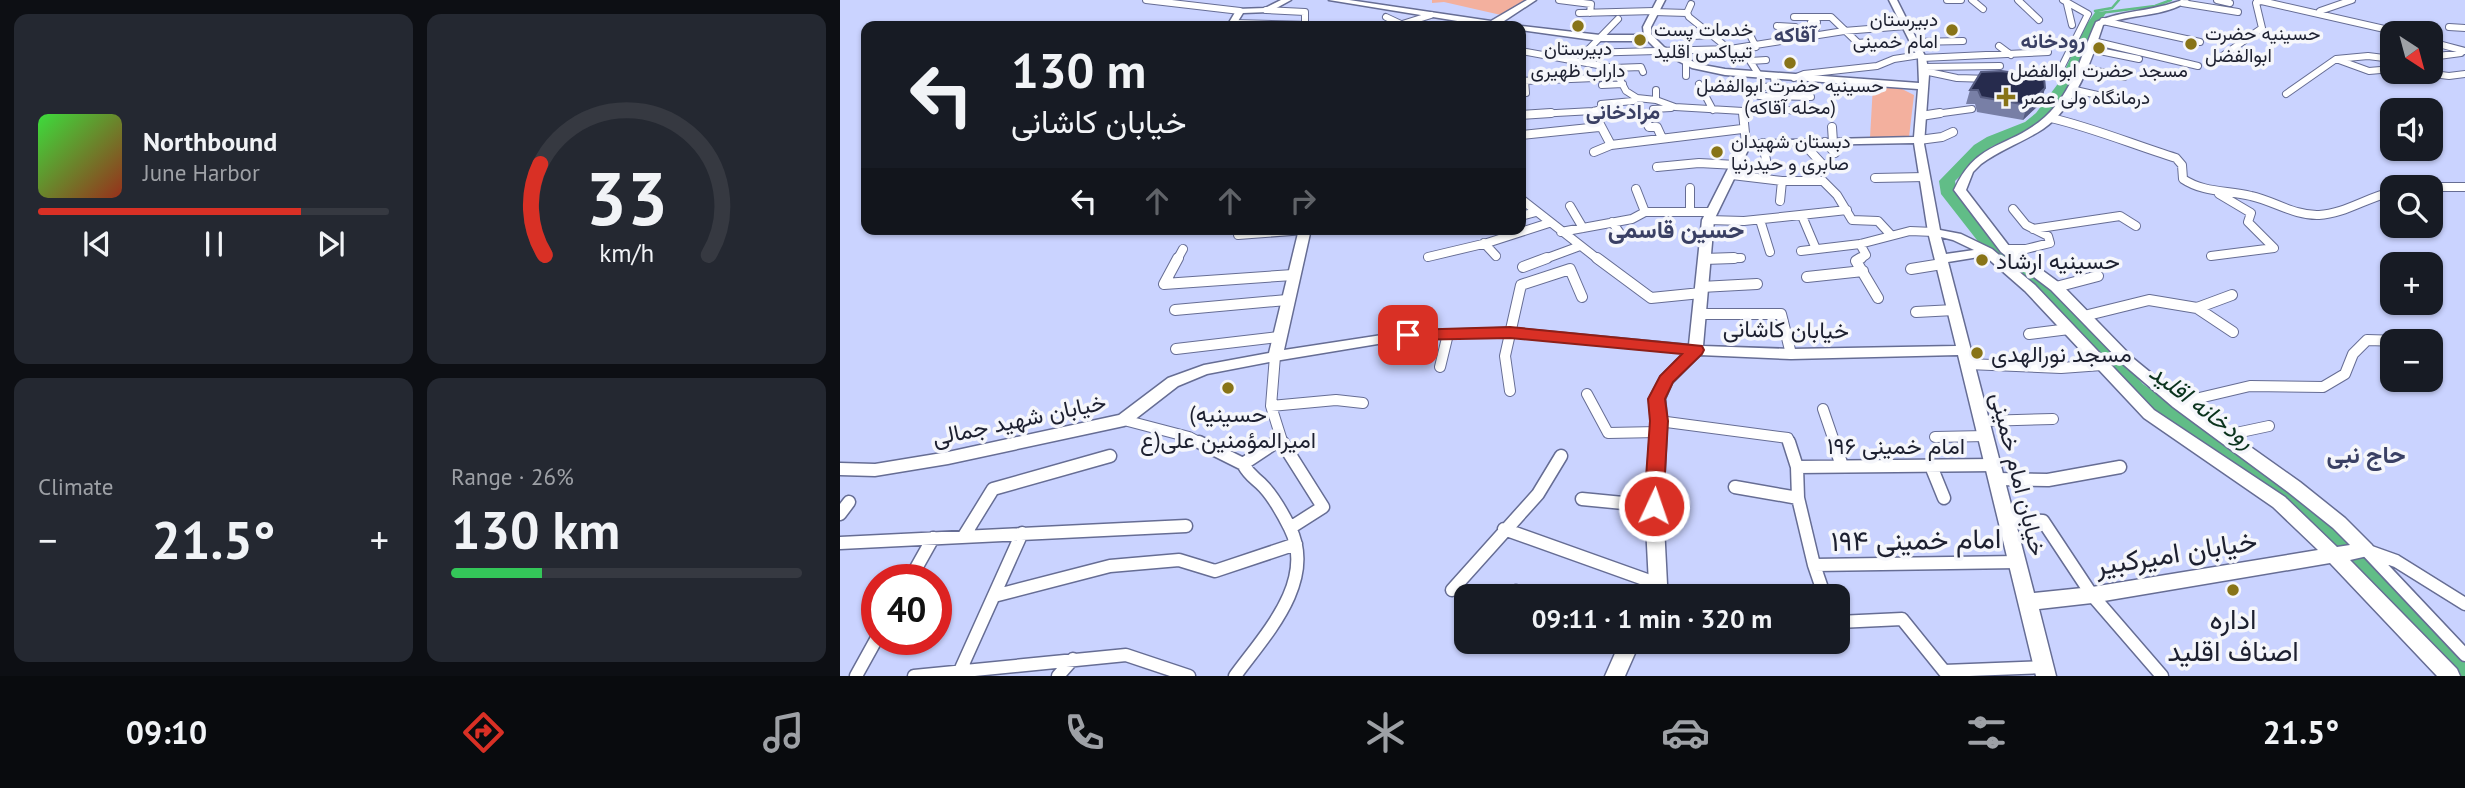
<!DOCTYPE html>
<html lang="en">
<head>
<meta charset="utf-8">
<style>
	body { margin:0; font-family:"PT Sans",Vazirmatn,sans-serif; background:#242831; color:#f1f3f6; height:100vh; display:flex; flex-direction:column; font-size:26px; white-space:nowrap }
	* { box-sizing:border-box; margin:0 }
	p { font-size:23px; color:#9ea1a6 }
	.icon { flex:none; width:38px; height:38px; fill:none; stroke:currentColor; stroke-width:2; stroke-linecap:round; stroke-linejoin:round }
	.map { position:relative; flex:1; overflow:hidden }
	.sheet { display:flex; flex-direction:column; gap:14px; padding:14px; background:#0d0f14; width:840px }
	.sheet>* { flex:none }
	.hud { position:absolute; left:21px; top:21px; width:665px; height:214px; border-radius:14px; box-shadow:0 2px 5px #0004; background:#171b24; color:#f1f3f6; overflow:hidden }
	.needle { width:46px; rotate:144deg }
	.controls { position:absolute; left:1540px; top:21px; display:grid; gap:14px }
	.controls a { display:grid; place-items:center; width:63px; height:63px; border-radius:14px; background:#171b24; box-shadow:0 2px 5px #0004; font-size:35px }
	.speed { position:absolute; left:21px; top:564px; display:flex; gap:14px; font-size:35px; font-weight:700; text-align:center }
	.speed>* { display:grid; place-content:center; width:91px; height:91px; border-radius:50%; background:#171b24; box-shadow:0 2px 5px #0004; line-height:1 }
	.speed .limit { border:10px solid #d22; background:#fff; color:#111 }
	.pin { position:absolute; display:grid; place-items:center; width:60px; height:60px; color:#fff; margin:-30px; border-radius:14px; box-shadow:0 4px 10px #0006 }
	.me { position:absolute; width:77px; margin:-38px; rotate:3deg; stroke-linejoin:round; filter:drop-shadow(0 0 5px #0008) }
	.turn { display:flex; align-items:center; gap:24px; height:147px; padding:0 35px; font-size:32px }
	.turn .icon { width:91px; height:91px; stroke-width:2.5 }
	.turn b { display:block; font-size:49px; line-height:60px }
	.lanes { display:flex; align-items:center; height:66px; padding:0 35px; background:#0003; justify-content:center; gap:35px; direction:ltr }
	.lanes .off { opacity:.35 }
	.big { font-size:52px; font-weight:700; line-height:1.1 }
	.sheet .card { flex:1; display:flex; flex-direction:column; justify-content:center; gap:10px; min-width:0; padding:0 24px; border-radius:14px; background:#242831 }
	.sheet .dial { align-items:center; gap:0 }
	.dial svg { height:182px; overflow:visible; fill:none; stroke:#363941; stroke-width:7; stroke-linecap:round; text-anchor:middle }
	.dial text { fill:#f1f3f6; stroke:none }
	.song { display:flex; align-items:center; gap:21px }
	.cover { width:84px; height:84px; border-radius:10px; background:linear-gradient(135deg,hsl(120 70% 55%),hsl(10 70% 35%)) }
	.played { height:7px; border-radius:4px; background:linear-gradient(90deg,#d93025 75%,#363941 75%) }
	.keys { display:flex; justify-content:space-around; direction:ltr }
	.heat { display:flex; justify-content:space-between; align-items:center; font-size:38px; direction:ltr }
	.charge { height:10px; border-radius:5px; background:linear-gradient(90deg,#34c759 26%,#363941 0) }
	.sheet .tiles { flex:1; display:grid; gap:14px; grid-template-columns:repeat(2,1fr) }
	.trip { position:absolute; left:614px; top:584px; width:396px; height:70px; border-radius:14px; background:#171b24; box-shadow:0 2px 5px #0004; font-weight:700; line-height:70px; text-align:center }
	.tabs { display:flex; height:112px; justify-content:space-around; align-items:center; background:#090b0e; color:#9ea1a6 }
	.tabs .icon { width:49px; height:49px }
	.tabs .active { color:#d93025 }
	.tabs b { font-size:32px; color:#f1f3f6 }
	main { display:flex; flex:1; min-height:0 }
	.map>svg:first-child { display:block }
</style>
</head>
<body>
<main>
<section class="sheet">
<div class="tiles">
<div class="card">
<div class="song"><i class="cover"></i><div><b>Northbound</b><p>June Harbor</p></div></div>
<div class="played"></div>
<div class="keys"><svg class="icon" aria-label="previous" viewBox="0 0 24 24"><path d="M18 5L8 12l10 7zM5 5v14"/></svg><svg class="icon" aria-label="pause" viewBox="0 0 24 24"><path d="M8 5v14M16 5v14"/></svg><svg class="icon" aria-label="next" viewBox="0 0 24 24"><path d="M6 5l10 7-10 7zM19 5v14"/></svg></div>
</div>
<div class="card dial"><svg viewBox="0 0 100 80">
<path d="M14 69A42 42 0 1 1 86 69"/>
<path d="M14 69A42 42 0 0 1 12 29" stroke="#d93025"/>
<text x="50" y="56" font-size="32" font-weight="700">33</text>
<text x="50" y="72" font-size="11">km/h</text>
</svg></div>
<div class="card"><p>Climate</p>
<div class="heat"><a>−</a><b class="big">21.5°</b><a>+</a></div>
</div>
<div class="card"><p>Range · 26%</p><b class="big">130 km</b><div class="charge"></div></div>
</div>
</section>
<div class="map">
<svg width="1625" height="676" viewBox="0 0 1625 676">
	<rect width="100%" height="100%" fill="#cad3ff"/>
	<path fill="#f3b09e" d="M592,0h95l-26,15 -57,-13 -12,1z
		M1033,85l29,4 12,6 -5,42 -39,1z"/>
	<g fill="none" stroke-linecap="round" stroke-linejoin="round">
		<path stroke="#61bd87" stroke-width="2.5" d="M1279,0l-7,8 -17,3 5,2 55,-7 16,-6"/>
		<path fill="#61bd87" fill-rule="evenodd" d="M1256,11l10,2 -10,15 -23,53 -27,38 -11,8 -44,20 -36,34 2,12 35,43 64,53 87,95 202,143 120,125v24h-13l-125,-135 -198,-147 -85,-97 -64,-53 -39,-50 -2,-13 35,-36 13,-8 38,-15 11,-9 24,-32 24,-53z"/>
		<defs>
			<path id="street-far3" d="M306,0l94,11
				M719,0l32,4 -1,9
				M1107,0h14
				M1132,0l11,9
				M1178,0l21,20
				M1377,0l13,3
				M1417,0l145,33
				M1342,3l56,9
				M851,4l-4,9 2,4 40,32
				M1227,4l5,21
				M426,10l39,2v12
				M1480,11l32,-11
				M814,12l33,1
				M739,13l75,-2
				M546,17l17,8
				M954,17h37l27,26 11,-1
				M1263,21l97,21
				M393,23l115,3
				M556,26l35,-11
				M937,26l18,1v3l21,-2 -5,-6h6l-2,-4
				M1609,27l16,1
				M908,31l8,16
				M853,36l18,-1
				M1253,41l105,25
				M1074,42l49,-1
				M1591,42l34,9
				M1159,46l12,9
				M1250,49l49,10
				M681,51l93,17 12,23 11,7 19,2 19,7 68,4
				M744,53l146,-4 114,-18 62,-5
				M742,56l36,-37
				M1381,57l41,-29 -6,-25 6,-3
				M1591,57l30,-4
				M1082,58l126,-6
				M1496,59l33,12 23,-2
				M846,62v14
				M1083,67l77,-1
				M774,68l27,-1 2,5
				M1243,68l41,9
				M1084,71l33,7 33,1
				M1577,72l32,4 16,-2
				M919,75l-9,-14 16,-1
				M1182,76l36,-2 30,-60 -25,-14
				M954,78l10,-4 73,-8 17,-7 26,-4
				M681,81l97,-4
				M685,81l1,12
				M859,84l14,26
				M762,85l21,-1
				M898,89l38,-3
				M1231,89l44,10
				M816,90v10
				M1446,94l50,-35 32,-3 24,3
				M919,96l52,1
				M933,108l30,4
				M813,109l18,-1
				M753,111l2,4
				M681,115l72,-4 9,-2 -1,-5 32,-3 4,-3
				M903,115v-4l30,-3 3,-12 -2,-19
				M1088,115l44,-6"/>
			<path id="street-far2" d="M754,113l17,32 131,-16
				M903,113l3,30
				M681,115l30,-2
				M1081,116l19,-3
				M1211,118c43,10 83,27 125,40l6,7 1,14c21,14 44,11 68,17 23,5 44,20 68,19 25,-1 49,-18 73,-23
				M807,123l2,4h8l5,11
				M992,127l1,15
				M681,135l78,-8
				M1079,140l23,-3 11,-5
				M985,142l10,11
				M923,143l3,17
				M963,143l21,23
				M754,152l17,-7
				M817,167l42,-4 37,2
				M892,175l50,6h41l14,14 15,25 26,1 13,14
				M1035,178l50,-1
				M1591,187h34
				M850,188v23
				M796,189l9,23
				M681,199l78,61
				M940,201l2,-20
				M730,206l13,22
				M681,216l15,-4
				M962,216l14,33
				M868,220l36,1 103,-11
				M920,220l10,32
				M772,222l10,14
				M1193,229l87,-13 16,10
				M721,232l71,-13 13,-7h67
				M398,235l67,-5
				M644,243l12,13
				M1165,249h21l24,-6 -2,-7 -22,-11 -13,-16
				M961,251l59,-7 50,-13 24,1
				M1371,256l63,-8 -26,-26 3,-9 -32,-19
				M588,257l59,-14 62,-20
				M864,259l37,-1
				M337,260l6,-11
				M702,260l38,-14
				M1018,260l8,-5 -6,-11"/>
			<path id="street-far1" d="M338,258l-14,26 129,-9
				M757,258l54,40 50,-5
				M1021,258l-5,3 22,37
				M864,259l30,-1
				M683,267l24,-9
				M1071,269l31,-5
				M967,277l56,-6
				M861,287l56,-3
				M1216,287l42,-11
				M1357,308l35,-13
				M335,310l112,-10
				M1076,312l38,-2
				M861,314h80l10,40
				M1244,316l65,-16 48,8 36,24
				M1189,334l40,-5
				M336,349l102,-12
				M435,356l-4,50 12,38
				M1128,364l93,4 41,-3
				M600,367l8,-33
				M670,391l-5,-35 16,-71 49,-16 12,28
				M747,394l21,39 50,-1
				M1338,403l72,-17 73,1 22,-13 8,-20 14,-14 34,1
				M431,406l65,-6 27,3
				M983,409l12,35
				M284,420l65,17 13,7
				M819,421l129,17 2,6
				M1143,421l70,-2
				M1382,436l47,-10
				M1095,437l51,-1
				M433,444l7,-5"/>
			<path id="street" d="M359,442l44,22 33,-22
				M442,442l41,65 -33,21
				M949,442l8,25 1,31 16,67 11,32
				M994,442l8,24
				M1091,466l13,32
				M957,467l197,-2
				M1158,479l50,1 72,-13
				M895,487l63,11
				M742,499l72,7
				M0,514l9,-12
				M1168,519l35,2 49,74 70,81
				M664,529l154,55
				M124,536l29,-47 117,-33
				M0,543l346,-17
				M1526,550l99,105
				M1528,551l28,10 69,43
				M974,565l204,-3
				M70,579l23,-41
				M612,590l86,-96 23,-38
				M676,591l16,6
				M154,596l116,-30 69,-6 36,11 81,-27
				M998,622l64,-3 42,52 100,-4
				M119,673l63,-140
				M16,676l21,-38
				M74,676l212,-21 63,21
				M218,676l15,-17
				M395,676c29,-40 82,-94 55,-148 -6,-12 -16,-30 -26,-41 -9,-10 -13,-9 -21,-23"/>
			<path id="secondary" d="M441,0h10l-22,12 -26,1 -8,13h-8l10,-17 28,-1z
				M489,0h20l142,21 36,-21h9l-35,23 10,3h-23z
				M817,0h8l-14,27v7l13,13 34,17 27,5 194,14 -1,-25 -29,-58h8l29,58 3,17 -5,69 16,86 21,4 31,15 43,36 119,125 131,87 52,50 13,-2 -17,-17 -45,-36 -115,-85 -49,-42 -73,-75 -50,-38 -47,-62c23,-51 55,-41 91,-73 28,-25 36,-62 51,-95 21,-10 43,-10 66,-16 10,-2 17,-6 27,-6 -24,18 -59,13 -86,25 -12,37 -27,81 -60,104 -20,13 -43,21 -62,35l-8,8 -7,18 43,56 52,38 73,75 49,40 117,83 45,36 27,27 3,5 -3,5 -22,5 107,109 3,7h-23l-107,-113 -238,40 -53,6 17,67h-20l-78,-321 -167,4 -91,-4 -28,28 -7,16 2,22 -4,85 4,78 -6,13h-18l6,-13 -4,-78 6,-85 -2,-22 12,-23 23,-23 -174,-17 -102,3 -133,22 -68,13 -29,12 -49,38 -5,2 -176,38 -73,12 -35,-1v-12l35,1 73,-12 171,-37 49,-37 36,-13 65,-12 30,-124h12l-27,121 124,-19 102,-3 179,17 13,-125 40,-79 172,-4 4,-48 -193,-14 -33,-7 -34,-17 -10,-10h-48l-79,-11v-4h-3h3l79,9h44l-1,-8zM1074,143l14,89 28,114 -165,3 -88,-3 11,-126 36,-74zM1101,237l12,3 21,10 -28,4zM1145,256l40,35 119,127 129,89 45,43 -226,37 -58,6 -86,-331z
				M780,642h20l-15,34h-20z"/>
		</defs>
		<use href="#street-far3" stroke="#666d94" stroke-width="8"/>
		<use href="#street-far2" stroke="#666d94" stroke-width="10"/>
		<use href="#street-far1" stroke="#666d94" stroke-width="12"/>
		<use href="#street" stroke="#666d94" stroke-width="15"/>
		<use href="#secondary" stroke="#666d94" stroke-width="3"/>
		<use href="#street-far3" stroke="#fff" stroke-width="6"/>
		<use href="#street-far2" stroke="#fff" stroke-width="8"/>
		<use href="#street-far1" stroke="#fff" stroke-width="10"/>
		<use href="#street" stroke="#fff" stroke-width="12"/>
		<use href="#secondary" fill="#fff" fill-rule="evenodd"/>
	</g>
	<path fill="#787fa6" d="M1205,88l-4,15 -18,17 -46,-8 -2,-8h-9l4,-14z"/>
	<path fill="#575d82" d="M1205,88l-4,15 -18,17 4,-15z"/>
	<path fill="#262b4d" stroke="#575d82" stroke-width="2" d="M1161,71l43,6 1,11 -18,17 -46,-8 -3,-7h-8l11,-18z"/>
	<path fill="#d93025" stroke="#8d1f18" stroke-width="2" d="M670,327l192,19 2,4 -2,4 -29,28 -8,17 3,22 -5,85 -2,6 -7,2 -7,-2 -3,-6 6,-85 -2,-22 12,-23 22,-22 -172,-16 -102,2 -8,-5 8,-5z"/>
	<g fill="#887418" stroke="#f5f6fb" stroke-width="2.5">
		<circle cx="738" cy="26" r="7"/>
		<circle cx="1112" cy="30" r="7"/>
		<circle cx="800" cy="40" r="7"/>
		<circle cx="1351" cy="44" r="7"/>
		<circle cx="1259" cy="48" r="7"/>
		<circle cx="950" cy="63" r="7"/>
		<path d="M1162.5 86.5h7v7h7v7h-7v7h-7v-7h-7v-7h7z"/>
		<circle cx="877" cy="152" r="7"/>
		<circle cx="1142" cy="260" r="7"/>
		<circle cx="1137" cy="353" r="7"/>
		<circle cx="388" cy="388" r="7"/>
		<circle cx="1393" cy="590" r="7"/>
	</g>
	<g text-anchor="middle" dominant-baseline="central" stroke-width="7" stroke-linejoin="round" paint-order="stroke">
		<g font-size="19" fill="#1d2030" stroke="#f5f6fb" text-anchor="start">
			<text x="1098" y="19" text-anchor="end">دبیرستان<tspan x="1098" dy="22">امام خمینی</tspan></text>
			<text x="814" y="29">خدمات پست<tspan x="814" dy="22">تیپاکس اقلید</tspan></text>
			<text x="1365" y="33">حسینیه حضرت<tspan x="1365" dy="22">ابوالفضل</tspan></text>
			<text x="738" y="48" text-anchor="middle">دبیرستان<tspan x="738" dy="22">داراب ظهیری</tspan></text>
			<text x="1259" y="70" text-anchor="middle">مسجد حضرت ابوالفضل</text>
			<text x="950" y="85" text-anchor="middle">حسینیه حضرت ابوالفضل<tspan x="950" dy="22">(محله آقاکه)</tspan></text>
			<text x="1182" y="97">درمانگاه ولی عصر</text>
			<text x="891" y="141">دبستان شهیدان<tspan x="891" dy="22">صابری و حیدرنیا</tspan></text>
		</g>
		<g font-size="21" font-weight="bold" fill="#3a4064" stroke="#f5f6fb">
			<text x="955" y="34">آقاکه</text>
			<text x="1213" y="40">رودخانه</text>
			<text x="783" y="111">مرادخانی</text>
		</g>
		<g font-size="23" fill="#1d2030" stroke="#f5f6fb" text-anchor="start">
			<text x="1156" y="260">حسینیه ارشاد</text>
			<text x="1151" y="353">مسجد نورالهدی</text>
			<text x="388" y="413" text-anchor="middle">(حسینیه<tspan x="388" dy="26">امیرالمؤمنین علی(ع</tspan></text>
		</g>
		<g font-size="23" fill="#1d2030" stroke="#f5f6fb">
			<text transform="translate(946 329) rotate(1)">خیابان کاشانی</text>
			<text transform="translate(179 419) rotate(-12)">خیابان شهید جمالی</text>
			<text x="1056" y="445">امام خمینی ۱۹۶</text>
			<text transform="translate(1179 474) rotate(76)">خیابان امام خمینی</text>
		</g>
		<g font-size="24" font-weight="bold" fill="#3a4064" stroke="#f5f6fb">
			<text x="836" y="229">حسین قاسمی</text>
			<text x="1526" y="454">حاج نبی</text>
		</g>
		<g font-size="24" font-style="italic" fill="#09321c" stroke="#f5f6fb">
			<text transform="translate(1362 406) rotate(37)">رودخانه اقلید</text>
		</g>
		<g font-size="28" fill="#1d2030" stroke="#f5f6fb">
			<text transform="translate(1076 539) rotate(-1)">امام خمینی ۱۹۴</text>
			<text transform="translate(1336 552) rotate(-9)">خیابان امیرکبیر</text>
		</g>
		<g font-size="28" fill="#1d2030" stroke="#f5f6fb">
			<text x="1393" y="618">اداره<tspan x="1393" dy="32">اصناف اقلید</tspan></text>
		</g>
	</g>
</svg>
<div class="controls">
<a><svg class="needle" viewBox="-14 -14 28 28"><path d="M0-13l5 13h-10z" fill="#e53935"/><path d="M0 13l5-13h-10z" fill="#9ea1a6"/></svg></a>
<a><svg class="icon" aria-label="sound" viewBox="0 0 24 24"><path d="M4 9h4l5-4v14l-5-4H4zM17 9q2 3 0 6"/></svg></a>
<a><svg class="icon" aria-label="search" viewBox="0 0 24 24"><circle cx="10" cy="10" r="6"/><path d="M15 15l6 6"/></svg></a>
<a>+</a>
<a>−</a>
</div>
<div class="speed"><div class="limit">40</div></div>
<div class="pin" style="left:568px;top:335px;background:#d93025"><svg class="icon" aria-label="arrive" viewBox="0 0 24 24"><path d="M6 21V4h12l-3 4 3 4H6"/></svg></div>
<svg class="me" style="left:814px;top:506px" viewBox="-20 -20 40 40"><circle r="17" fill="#d93025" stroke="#fff" stroke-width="3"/><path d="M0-11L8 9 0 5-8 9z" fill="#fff"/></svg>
<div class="trip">09:11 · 1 min · 320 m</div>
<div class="hud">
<div class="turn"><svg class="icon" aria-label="left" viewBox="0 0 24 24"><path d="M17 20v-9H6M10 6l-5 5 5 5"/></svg><div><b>130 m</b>خیابان کاشانی</div></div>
<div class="lanes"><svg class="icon" aria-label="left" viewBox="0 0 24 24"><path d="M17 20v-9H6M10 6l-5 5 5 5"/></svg><svg class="icon off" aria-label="ahead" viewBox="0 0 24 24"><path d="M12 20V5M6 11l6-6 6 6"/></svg><svg class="icon off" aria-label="ahead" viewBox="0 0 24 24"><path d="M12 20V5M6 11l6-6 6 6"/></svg><svg class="icon off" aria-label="right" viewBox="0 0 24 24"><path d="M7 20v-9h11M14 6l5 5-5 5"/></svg></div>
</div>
</div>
</main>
<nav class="tabs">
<b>09:10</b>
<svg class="icon active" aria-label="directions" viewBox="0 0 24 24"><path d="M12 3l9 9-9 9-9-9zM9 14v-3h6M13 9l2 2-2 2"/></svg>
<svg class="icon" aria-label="music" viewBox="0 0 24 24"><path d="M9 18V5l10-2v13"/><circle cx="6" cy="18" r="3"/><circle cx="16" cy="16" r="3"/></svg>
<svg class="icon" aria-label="phone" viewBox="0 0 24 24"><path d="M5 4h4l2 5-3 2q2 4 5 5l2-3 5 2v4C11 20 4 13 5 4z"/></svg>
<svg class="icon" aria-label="climate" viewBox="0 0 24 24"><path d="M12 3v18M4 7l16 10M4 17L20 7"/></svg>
<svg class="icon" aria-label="car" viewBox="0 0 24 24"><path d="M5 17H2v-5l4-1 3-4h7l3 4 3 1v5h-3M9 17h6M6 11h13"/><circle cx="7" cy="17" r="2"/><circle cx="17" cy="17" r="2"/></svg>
<svg class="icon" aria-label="filters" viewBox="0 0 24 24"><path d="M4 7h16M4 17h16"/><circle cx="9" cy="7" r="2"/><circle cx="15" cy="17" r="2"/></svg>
<b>21.5°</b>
</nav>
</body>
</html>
